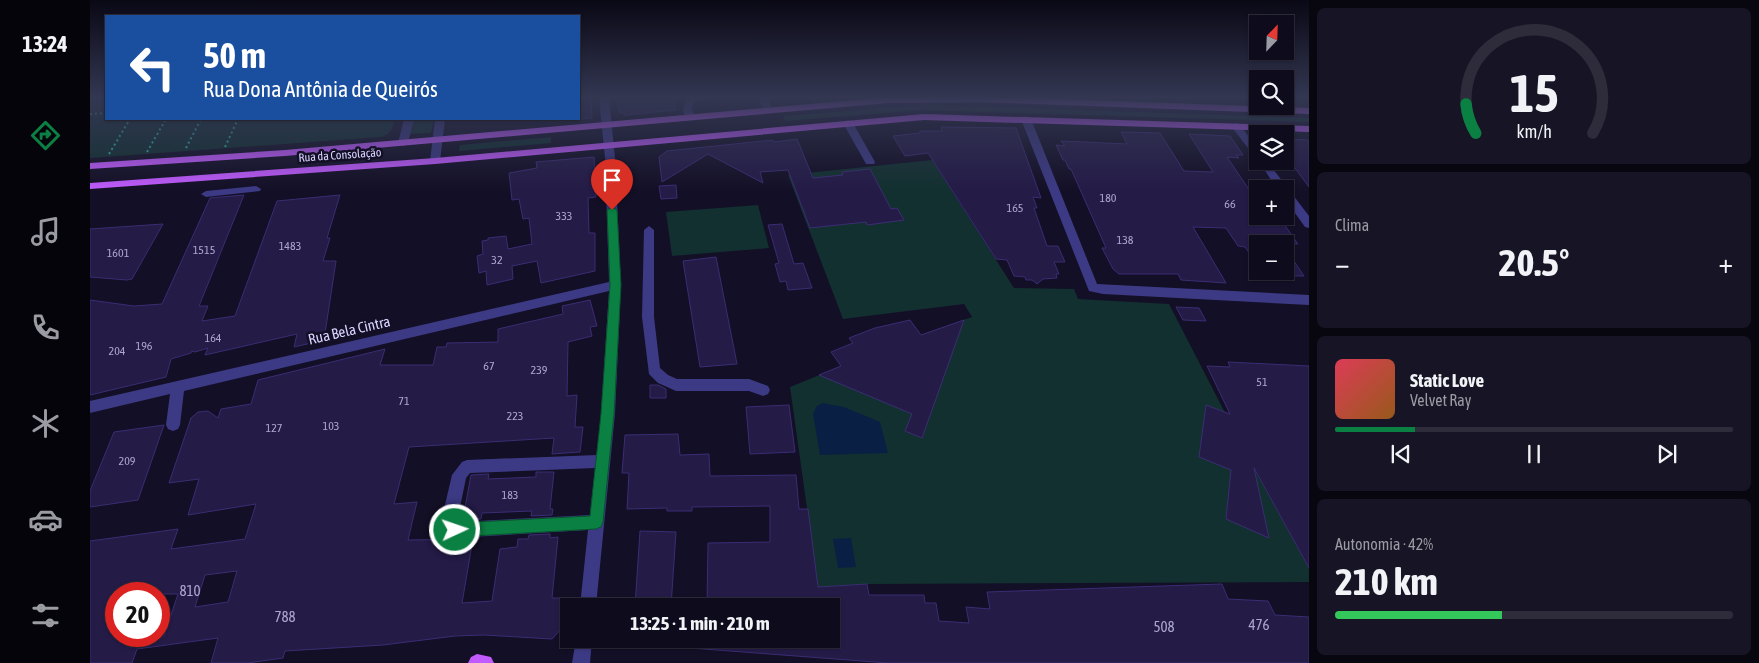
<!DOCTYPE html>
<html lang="pt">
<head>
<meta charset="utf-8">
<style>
	body { margin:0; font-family:"Asap Condensed",sans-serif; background:#171425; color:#f1f3f6; height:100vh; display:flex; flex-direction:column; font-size:19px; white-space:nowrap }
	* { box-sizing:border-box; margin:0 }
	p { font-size:16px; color:#9b9ba3 }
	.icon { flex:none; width:28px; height:28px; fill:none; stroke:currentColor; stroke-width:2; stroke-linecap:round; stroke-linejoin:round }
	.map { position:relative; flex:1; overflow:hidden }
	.drawer { display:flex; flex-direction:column; gap:8px; padding:8px; background:#08060f; width:450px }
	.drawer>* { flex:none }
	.hud { position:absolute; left:15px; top:15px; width:475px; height:105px; border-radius:0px; box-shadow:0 1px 4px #0004,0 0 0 1px #2e2b3b; background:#1a4fa0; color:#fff; overflow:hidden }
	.needle { width:32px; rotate:23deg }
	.tools { position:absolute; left:1159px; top:15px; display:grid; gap:10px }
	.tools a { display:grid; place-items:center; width:45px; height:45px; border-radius:0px; background:#0e0b1c; box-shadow:0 1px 4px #0004,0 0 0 1px #2e2b3b; font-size:25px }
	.speed { position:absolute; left:15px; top:582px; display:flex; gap:10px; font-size:25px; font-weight:700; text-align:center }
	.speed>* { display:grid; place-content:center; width:65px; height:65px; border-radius:50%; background:#0e0b1c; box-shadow:0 1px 4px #0004,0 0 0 1px #2e2b3b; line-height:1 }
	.speed .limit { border:8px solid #d22; background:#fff; color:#111 }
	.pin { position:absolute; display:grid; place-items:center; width:42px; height:42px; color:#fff; margin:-51px -21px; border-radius:50% 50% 50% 0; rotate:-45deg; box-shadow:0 0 5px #0007 }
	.pin .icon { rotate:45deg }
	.me { position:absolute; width:55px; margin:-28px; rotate:87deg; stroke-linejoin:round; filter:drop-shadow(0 0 4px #0008) }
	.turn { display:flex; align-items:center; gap:18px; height:105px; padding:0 15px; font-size:22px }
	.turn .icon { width:65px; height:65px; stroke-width:2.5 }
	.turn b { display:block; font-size:35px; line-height:42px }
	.big { font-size:38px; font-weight:700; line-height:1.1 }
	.drawer .card { flex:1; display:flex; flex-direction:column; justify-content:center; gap:8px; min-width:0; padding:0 18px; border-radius:8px; background:#171425 }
	.drawer .dial { align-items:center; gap:0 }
	.dial svg { height:130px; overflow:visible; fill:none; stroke:#2e2b3b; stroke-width:7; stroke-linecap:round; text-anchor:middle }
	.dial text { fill:#f1f3f6; stroke:none }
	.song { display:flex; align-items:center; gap:15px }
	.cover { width:60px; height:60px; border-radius:8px; background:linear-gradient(135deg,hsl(350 70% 55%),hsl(30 70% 35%)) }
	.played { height:5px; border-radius:2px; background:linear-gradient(90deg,#0b8043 20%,#2e2b3b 20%) }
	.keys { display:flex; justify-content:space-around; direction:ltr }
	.heat { display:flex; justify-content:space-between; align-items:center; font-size:28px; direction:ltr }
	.charge { height:8px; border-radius:4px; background:linear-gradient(90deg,#34c759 42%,#2e2b3b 0) }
	.trip { position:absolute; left:470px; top:598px; width:280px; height:50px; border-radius:0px; background:#0e0b1c; box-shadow:0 1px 4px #0004,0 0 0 1px #2e2b3b; font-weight:700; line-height:50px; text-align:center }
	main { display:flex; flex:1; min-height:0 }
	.tabs { display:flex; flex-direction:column; width:90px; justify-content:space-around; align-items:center; background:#06040b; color:#9b9ba3 }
	.tabs .icon { width:35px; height:35px }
	.tabs .on { color:#0b8043 }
	.tabs b { font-size:22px; color:#f1f3f6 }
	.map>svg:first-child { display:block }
</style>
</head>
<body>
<main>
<nav class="tabs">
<b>13:24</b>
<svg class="icon on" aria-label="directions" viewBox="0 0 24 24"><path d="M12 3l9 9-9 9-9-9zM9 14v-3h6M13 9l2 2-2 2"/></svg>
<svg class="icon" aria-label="music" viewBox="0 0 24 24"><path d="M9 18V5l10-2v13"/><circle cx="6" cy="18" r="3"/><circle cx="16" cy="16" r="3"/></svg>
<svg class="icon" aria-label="phone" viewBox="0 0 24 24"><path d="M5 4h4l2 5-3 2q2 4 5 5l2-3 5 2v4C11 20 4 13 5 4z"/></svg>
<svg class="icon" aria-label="climate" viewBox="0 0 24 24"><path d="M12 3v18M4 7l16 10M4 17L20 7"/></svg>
<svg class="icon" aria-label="car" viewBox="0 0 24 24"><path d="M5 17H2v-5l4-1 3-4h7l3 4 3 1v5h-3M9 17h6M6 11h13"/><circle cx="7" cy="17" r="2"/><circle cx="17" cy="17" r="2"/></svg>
<svg class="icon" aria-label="filters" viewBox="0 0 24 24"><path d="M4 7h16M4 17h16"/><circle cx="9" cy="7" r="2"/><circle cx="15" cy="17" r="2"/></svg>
</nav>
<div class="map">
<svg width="1219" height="663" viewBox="0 0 1219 663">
	<rect width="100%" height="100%" fill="#130f26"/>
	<path fill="#12302f" d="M0,98h16v21h289c-3,9 -3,15 -14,18l-291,21z
		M838,105l381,13v4l-388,-12 -136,11 -2,-5z
		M322,119h22l-3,14 -23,1z
		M461,137v6l-92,8 1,-6z
		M842,160l82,128 60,1 4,10 91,5 84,163 56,101v14l-442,2 -49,3 -28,-200 113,-46 69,-24 -8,-13 -121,15 -55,-144z
		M668,205l11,43 -97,8 -6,-44z"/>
	<path fill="#0a1f44" d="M732,403l22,4 36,15 8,31 -68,2 -7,-41 3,-7z
		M761,538l5,29 -18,1 -5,-29z"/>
	<path fill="#241b47" stroke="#3b2d73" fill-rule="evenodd" d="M501,98l1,20 -13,1v-20z
		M527,98h56l3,12 -52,5v-3l-5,1z
		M851,127l75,1 25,70 -8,-1 4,11h-3l13,38h11l7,16h-11l5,12h-3l1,4 -14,1 -6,5 -5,-4h-6l-1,-3 -11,-1 -7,-16 -11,-1 -68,-106 -23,3 -12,-20 27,-3v-2h22z
		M1031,132l39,1 24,38 29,1 -24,-38 41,2 13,19h-7l3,3 -12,-1 25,37h6v22l21,1 19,27h-40v21l-13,-18 -7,-1 -12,-18 -33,-1 33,56 -45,-3 -3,-6h-59l-6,-5 -11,-21h4l-35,-79h-2l-4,-9h-2l-7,-15 9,1 -4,-5 66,3z
		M707,139l16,39 30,-3 -1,-3 28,-3 21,40 6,-1 7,12 -37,5 -1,-3 -56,6 -22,-58 -28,2 3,11 -55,-29 -46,28 -3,-25 8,-6 106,-11 1,2z
		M1195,139l24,1v47l-17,-23h-4l-3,-4z
		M504,157l2,40 -8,1 1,35h6v38l-54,12 -4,-22 -25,5 1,13 -26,6 -1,-14 -7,2 -2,-17 6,-2 -1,-13 6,-1v-2l18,-2 2,13 24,-5 -3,-26 -6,1 -4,-20 -7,1 -3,-27 28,-5 -1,-6z
		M586,185l1,13 -16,1 -2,-13z
		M154,195l-45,111h9l-6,15 33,-5 42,-115 63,-6 -13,43h3l-7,23h13l-12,79 -30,7 3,-13 -92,21 3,-7 -13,4 -3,-1 -1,2 -20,6 -5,18 -76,18v-95l44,6 28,-2 48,-106z
		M73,224l-31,55 -5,1 -37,-3v-48z
		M692,224l12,40 9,-1 9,25 -24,2 -2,-9 -6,1 -5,-18 4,-1 -11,-38z
		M1195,248l19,28h-19z
		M626,257l21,107 -37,3 -17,-106z
		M500,300l7,26 -7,1 2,9 -24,6 -1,54 10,-1 -2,32h8l-3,25 -28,2 2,-16 -145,9 -15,57 23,-2 -9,38 65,-1 -11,64 30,-2 8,-52 17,-2 1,-8h10l1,-4 21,-1v4l8,-1 -6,61h12l-3,31 -9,10 -68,-4 -29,1 -72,9 -98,6 -2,7 -35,5h-37l7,-25 -81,11 -5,14h-42v-122l88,-12 -7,20 74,-10 11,-35 -68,11 11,-36 -30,4 22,-65 7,-6 10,-1 10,7 3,-9 30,-5 7,-24 127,-31 -5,16h53l4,-18h9l1,-4 51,-1v-13l65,-15 -1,-8zM147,571l-9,31 -33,5 10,-32zM26,594h62l-14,42h-48z
		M1086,307l23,1 7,13 -23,-1z
		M820,320l11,15 43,-15 -42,118 -17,-7 7,-17 -93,-39 22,-9 -10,-14 22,-9 -4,-5 26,-10z
		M1138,362l81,4v202l-55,-100 15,70 -43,-19 5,-49 -32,-13 7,-52 24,9 -23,-48 23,1z
		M560,385h8l8,4v9h-16z
		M699,405l6,47 -45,2 -4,-47z
		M74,425l-26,75 -48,7v-16l24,-59z
		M588,434l2,21 29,-1 1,22 86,-1 3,34h9l10,78 49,-3 2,11h55l1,8h11l3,18 30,2 -3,-16 24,2 -3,-17 235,-8 6,15 40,2 7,14 34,2v46h-421l-198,-15 1,-9h140v-33h-124l1,-63 62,-1v-36l-78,1v4h-25v-3l-40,1 2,-36h-7l3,-38z
		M446,472h18l-4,37h3l-1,6 -21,1 1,-5 -50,2 -1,6 -21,1 1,-7h3l7,-38 18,-1 -1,5 48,-2z
		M550,531l36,1 -5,74h-36z"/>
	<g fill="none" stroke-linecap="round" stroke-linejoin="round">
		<path stroke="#2fb8b0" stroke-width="2" stroke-dasharray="2 3" stroke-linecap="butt" d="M0,114l16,-1
			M135,147l13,-28
			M96,148l15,-29
			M57,152l19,-33
			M19,154l21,-35"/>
		<path fill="#3d3a85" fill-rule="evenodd" d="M509,98h10l6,60 6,127 -6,129 -19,192h-16l8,-76 -133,8 -9,-6 -5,-10 11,-47 10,-13 5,-2 130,-5 4,-41 8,-123 -425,100 -4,34 -2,4 -5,2 -5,-2 -2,-4 4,-31 -80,19v-12l519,-119 -4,-124zM505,468l-5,47 -133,7 9,-44 4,-5z
			M596,98h21l-4,3h-9l-2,8 3,8 -2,2 -3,1c-10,-3 -6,-15 -4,-22z
			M668,98h9l6,12 -2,2h-6z
			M936,116l5,3 66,165 212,11v10l-206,-11 -14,-3 -68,-172z
			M314,119h10l-6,24 -5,3 -5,-3z
			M345,119h10l-5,42 -5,3 -5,-3z
			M758,120l5,3 22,39 -1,2h-8l-1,-2 -22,-39z
			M1146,123l3,1 19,24v10l-3,-1 -24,-31z
			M1168,160l9,1 42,55v12l-4,-1 -20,-28v-10h-8z
			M166,186l5,3 -1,2 -54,6 -5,-3 5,-3z
			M559,226l5,4v87l6,51 8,7 9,4h72l19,7 2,4 -2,4 -5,2 -14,-5h-73l-18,-8 -9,-9 -7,-57 2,-87z
			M486,639h16l-2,24h-18z"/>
		<path fill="#c25bff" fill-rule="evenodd" d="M788,98h153l278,10v6l-329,-12 -92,1 -603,53 -195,13v-6l195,-13z
			M834,114l385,12v6l-385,-12 -489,44 -345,25v-6l345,-25z
			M387,654l14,3 3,6h-26l3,-6z"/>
	</g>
	<linearGradient id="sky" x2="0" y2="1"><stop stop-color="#0a0815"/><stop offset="0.51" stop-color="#333752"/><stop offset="1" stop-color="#333752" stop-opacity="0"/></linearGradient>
	<rect width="1219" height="191" fill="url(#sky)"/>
	<path fill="#0b8043" stroke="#07532c" d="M522,207l5,3 4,75 -7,129 -11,108 -2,5 -5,2 -141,8 -5,-2 -2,-5 2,-5 5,-2 135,-7 11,-102 9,-129 -3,-75z"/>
	<g text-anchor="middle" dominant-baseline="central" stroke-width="5" stroke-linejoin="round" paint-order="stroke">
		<g font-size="12" fill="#d9d4ff" stroke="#130f26">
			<text transform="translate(250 155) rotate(-4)">Rua da Consolação</text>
		</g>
		<g font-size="12" fill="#aca6d1">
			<text x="1018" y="198">180</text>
			<text x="1140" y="204">66</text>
			<text x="925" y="208">165</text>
			<text x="474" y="216">333</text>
			<text x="1035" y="240">138</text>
			<text x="200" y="246">1483</text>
			<text x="114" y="250">1515</text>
			<text x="28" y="253">1601</text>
			<text x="407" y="260">32</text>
			<text x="123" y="338">164</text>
			<text x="54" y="346">196</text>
			<text x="27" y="351">204</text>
			<text x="399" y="366">67</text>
			<text x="449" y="370">239</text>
			<text x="1172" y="382">51</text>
			<text x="314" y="401">71</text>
			<text x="425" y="416">223</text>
			<text x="241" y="426">103</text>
			<text x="184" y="428">127</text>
			<text x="37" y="461">209</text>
			<text x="420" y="495">183</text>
		</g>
		<g font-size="15" fill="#d9d4ff" stroke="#130f26">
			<text transform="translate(259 330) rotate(-13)">Rua Bela Cintra</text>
		</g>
		<g font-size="15" fill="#aca6d1">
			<text x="100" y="590">810</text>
			<text x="195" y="616">788</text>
			<text x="1169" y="624">476</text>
			<text x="1074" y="626">508</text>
		</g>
	</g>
</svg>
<div class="tools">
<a><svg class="needle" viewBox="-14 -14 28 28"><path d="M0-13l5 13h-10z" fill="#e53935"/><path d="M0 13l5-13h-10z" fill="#9b9ba3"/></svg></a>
<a><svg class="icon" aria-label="search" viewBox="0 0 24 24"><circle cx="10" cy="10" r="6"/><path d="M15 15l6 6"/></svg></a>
<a><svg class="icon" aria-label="layers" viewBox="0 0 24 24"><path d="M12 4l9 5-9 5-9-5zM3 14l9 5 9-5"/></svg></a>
<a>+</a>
<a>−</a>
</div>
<div class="speed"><div class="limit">20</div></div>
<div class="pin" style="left:522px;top:210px;background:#d93025"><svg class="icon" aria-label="arrive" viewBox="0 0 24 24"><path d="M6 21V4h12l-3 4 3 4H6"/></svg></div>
<svg class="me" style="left:365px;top:530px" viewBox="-20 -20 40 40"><circle r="17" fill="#0b8043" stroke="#fff" stroke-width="3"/><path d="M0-11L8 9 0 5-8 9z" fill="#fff"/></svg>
<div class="trip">13:25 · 1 min · 210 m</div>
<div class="hud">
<div class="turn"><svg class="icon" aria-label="left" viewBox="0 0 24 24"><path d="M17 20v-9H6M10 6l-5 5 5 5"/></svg><div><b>50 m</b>Rua Dona Antônia de Queirós</div></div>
</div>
</div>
<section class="drawer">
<div class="card dial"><svg viewBox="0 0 100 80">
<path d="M14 69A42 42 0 1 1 86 69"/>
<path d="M14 69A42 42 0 0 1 8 51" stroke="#0b8043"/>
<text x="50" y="56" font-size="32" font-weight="700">15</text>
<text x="50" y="72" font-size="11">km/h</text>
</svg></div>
<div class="card"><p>Clima</p>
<div class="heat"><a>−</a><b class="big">20.5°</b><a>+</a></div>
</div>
<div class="card">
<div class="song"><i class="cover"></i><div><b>Static Love</b><p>Velvet Ray</p></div></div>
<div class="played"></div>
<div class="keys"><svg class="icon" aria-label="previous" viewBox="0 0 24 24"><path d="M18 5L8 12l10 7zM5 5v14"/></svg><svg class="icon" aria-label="pause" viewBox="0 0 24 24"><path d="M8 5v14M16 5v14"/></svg><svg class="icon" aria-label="next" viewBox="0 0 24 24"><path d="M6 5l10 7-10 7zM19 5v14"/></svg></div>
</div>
<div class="card"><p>Autonomia · 42%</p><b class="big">210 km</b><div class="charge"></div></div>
</section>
</main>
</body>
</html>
